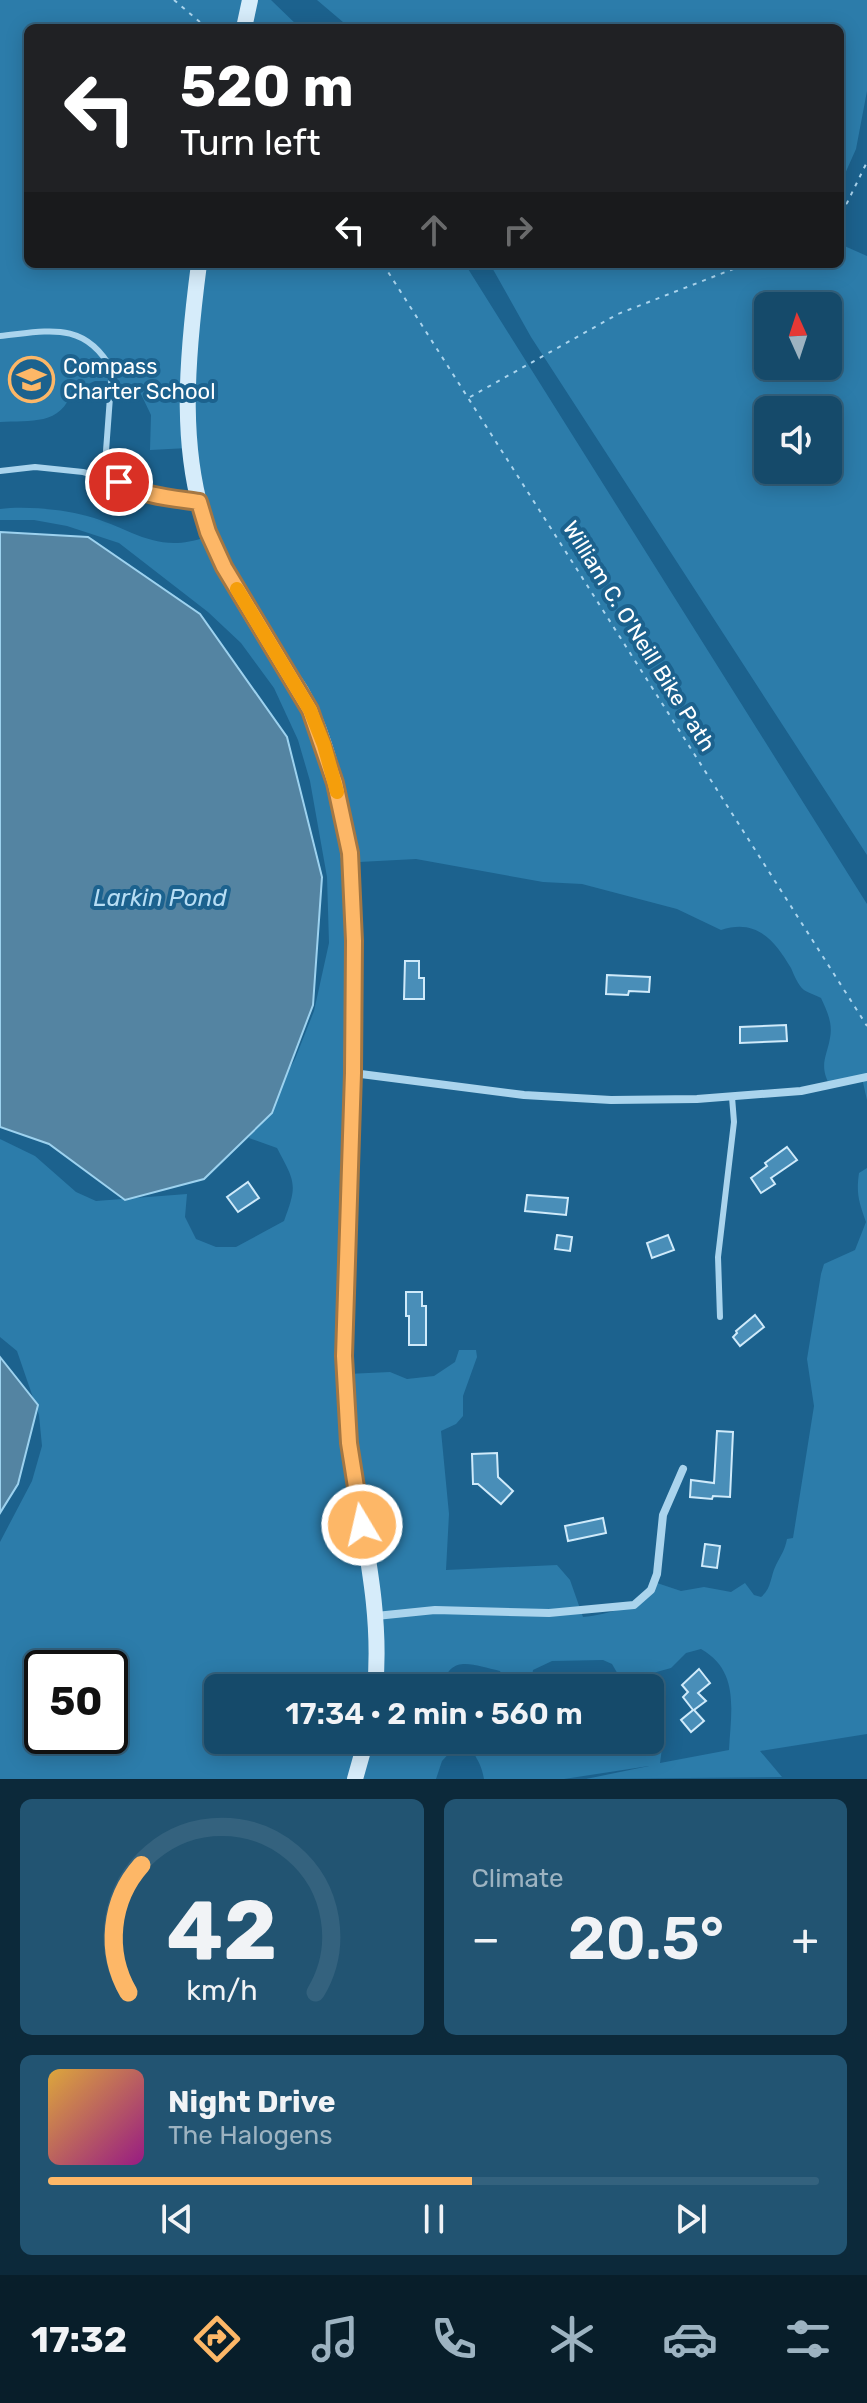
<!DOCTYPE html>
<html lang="en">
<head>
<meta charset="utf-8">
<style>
	body { margin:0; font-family:Rubik,sans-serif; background:#225472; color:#f1f3f6; height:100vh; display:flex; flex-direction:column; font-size:30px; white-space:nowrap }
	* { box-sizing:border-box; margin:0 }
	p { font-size:26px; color:#9db3c1 }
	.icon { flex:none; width:44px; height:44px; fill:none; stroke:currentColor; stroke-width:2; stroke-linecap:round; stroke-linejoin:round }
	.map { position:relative; height:1779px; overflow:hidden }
	.panel { display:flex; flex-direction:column; gap:20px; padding:20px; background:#0c293a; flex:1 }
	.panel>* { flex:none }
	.top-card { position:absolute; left:24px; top:24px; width:820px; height:244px; border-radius:12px; box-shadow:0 4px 20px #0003,0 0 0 2px #34627e; background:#202124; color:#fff; overflow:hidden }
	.needle { width:52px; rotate:357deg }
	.fabs { position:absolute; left:754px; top:292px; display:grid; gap:16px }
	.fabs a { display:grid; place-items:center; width:88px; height:88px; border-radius:12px; background:#154a6a; box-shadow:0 4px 20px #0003,0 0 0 2px #34627e; font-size:40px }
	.speed { position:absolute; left:24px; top:1650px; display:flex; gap:16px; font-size:40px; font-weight:700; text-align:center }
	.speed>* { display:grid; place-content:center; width:104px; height:104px; border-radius:50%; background:#154a6a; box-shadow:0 4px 20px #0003,0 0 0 2px #34627e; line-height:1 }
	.speed .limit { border:4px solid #111; border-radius:12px; background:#fff; color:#111 }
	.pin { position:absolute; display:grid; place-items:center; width:68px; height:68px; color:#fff; margin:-34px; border:4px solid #fff; border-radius:50%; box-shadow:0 2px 8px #0007 }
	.me { position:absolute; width:88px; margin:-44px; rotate:351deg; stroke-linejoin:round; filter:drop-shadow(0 0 6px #0008) }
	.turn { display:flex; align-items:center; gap:28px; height:168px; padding:0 24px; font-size:36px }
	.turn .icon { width:104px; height:104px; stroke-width:2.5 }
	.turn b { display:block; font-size:56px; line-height:68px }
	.lanes { display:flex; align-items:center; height:76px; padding:0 24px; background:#0003; justify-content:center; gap:40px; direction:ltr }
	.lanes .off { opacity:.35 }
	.big { font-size:60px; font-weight:600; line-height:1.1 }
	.panel .tile { flex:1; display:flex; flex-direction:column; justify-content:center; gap:12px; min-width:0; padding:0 28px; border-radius:12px; background:#225472 }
	.panel .dial { align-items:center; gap:0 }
	.dial svg { height:208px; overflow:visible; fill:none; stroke:#34627e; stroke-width:7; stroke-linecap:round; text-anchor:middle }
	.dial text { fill:#f1f3f6; stroke:none }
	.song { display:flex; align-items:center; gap:24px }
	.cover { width:96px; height:96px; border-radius:12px; background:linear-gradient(135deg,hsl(40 70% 55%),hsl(310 70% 35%)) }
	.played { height:8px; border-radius:4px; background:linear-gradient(90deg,#fdb767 55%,#34627e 55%) }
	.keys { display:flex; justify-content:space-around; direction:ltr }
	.heat { display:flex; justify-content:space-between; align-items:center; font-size:44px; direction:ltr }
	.panel .tiles { flex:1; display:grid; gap:20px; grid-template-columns:1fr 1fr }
	.tile:last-child { grid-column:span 2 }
	.trip { position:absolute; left:204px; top:1674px; width:460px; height:80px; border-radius:12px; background:#154a6a; box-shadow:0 4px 20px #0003,0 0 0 2px #34627e; font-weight:600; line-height:80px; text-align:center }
	.tab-bar { display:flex; height:128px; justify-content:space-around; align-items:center; background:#081e2a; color:#9db3c1 }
	.tab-bar .icon { width:56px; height:56px }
	.tab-bar .current { color:#fdb767 }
	.tab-bar b { font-size:36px; color:#f1f3f6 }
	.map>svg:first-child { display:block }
</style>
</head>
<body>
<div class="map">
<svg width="867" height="1779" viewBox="0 0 867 1779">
	<rect width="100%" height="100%" fill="#1c628e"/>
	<path fill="#2c7caa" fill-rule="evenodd" d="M0,0h271l29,28h-272v236h437l402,640v196l-5,-22 -33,6c-10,-20 -2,-28 1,-46 3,-15 -3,-27 -9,-40 -5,-3 -13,-5 -17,-8 -6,-5 -10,-15 -13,-22 -16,-27 -34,-50 -70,-38l-44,-21 -95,-25 -39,-2 -127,-23 -57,3 -8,19 -4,493 43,-2 17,7 27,-3 21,-14 4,-12h17l1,7 -14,39v20l-7,8 -15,7 8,83 -3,56 111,-5 13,15 13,37c27,-3 56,-10 68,-36l30,10 23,-4 27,5 14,-9 9,12 7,2c11,-9 9,-20 15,-32 5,-10 9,-15 11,-26l6,-1 21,-132 -7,-47 14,-85 3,-10 31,-14 11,-28c-7,-20 -10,-28 -7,-49l8,-5v566l-107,17 22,26 -196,2 63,-13 -85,13h-80c-3,-19 -11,-23 -16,-39h182v-45l16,24 -6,44 69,-13c2,-39 11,-79 -28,-101l-15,4 -15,15 -18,5 -6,10 1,5h-29v-12l-7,-12 -9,-4 -51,1 -19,9 -3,18h-23v-5l-7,-12c-27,-6 -51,-18 -58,17h-224v52h230l5,9 -11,12 -6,18h-436v-237l32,-61 10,-35 -3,-31 -22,-64 -17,-14v-198l35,17 41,36 20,9 91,-7 -2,23 11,22 20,8h20l48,-26c14,-37 11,-39 -7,-73l-28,-10 46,-79 19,-48 15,-68 -2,-66 -17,-96 -12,-41 -24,-52 -33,-45 -33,-31 -89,-69 -52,-17 -33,-6h-34v-11c24,-3 63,0 87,7 45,12 69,39 119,21l-18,-89 -38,2 1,-35 -11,-23 -34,-11h-11l-23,10c-11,35 -41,29 -72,31zM42,1668h68v68h-68z
		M317,0h550v91l-11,58 -16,36v-157h-490z
		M840,244l27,12v599l-336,-518 -41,-73h350zM768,306h60v60h-60zM768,410h60v60h-60z"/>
	<path fill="#5484a2" stroke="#9dd2ef" stroke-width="2" d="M0,532l88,5 112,77 87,123 35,140 -9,128 -41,108 -68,66 -79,21 -76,-56 -49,-17z
		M0,1357l38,48 -20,79 -18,29z"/>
	<path fill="#498eb8" stroke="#cfeafa" stroke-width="2" d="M405,961h14v17h5v21h-20z
		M607,975l43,2 -1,15 -20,-1 -1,4 -22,-1z
		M786,1025l1,16 -47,2v-16z
		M787,1147l10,13 -26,18 4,6 -14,9 -10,-15 16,-12 -2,-3z
		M248,1182l11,16 -21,14 -11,-15z
		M527,1195l41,3 -2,17 -41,-4z
		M557,1235l15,2 -2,14 -15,-2z
		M668,1235l6,15 -22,8 -5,-15z
		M406,1292h16v14h4v39h-17v-29h-3z
		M755,1315l9,12 -24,19 -7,-9 4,-4 -1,-2z
		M717,1431l16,1 -3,65 -17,-1 -1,3 -22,-2 1,-17 23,3z
		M497,1453l1,24 15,14 -12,13 -23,-20h-5l-1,-30z
		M603,1518l3,15 -38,8 -3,-15z
		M705,1544l15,2 -3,22 -15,-2z
		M699,1669l11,14 -12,10 8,8 -12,9 10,11 -13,11 -10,-12 12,-10 -10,-13 5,-5 -6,-7z"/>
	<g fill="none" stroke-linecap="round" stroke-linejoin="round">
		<path stroke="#aad4ed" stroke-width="2" stroke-dasharray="4 6" stroke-linecap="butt" d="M174,0l33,28
			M840,212l7,-9 20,-41
			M383,264l484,762
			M470,397l148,-83 128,-50"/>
		<path stroke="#aad4ed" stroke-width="6" d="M0,336c48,-5 85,-16 112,34l-8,108
			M0,471l35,-4 48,5 36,10 12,7 16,4 48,9
			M720,1317l-2,-60 16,-135 -2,-25"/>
		<path stroke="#aad4ed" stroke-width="8" d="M353,1073l171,22 87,5 86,-1 104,-8 66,-14
			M376,1616l59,-6 114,3 85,-8 17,-15 6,-16 6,-59 20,-46"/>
		<path stroke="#d6ecfa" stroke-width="16" d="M244,28l6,-28
			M199,264c-12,91 -23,196 15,283 16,35 38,69 58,102 9,15 20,28 29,42 19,33 30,75 39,111 14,61 12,114 12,175 1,89 -2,177 -4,265 -2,56 -6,113 -2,169 7,93 38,183 29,277
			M355,1779l11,-39"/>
	</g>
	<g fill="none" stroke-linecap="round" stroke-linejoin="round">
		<defs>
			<path id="route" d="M119,482c24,14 53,16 80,20l9,30 16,35 86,143 25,73 15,70 4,88 -1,132 -9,283 5,87 13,82"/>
		</defs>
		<use href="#route" stroke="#a47743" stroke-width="20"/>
		<use href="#route" stroke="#fdb767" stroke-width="14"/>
		<path stroke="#f59e0b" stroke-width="14" d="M237,589l73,121 14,35 13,47"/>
	</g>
	<defs>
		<symbol id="school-ring" viewBox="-11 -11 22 22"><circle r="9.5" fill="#1c628e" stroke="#fdb767" stroke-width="1.5"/><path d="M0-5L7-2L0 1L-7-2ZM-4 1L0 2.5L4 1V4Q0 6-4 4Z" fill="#fdb767"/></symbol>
	</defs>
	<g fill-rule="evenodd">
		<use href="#school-ring" x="6" y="354" width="51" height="51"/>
	</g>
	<g text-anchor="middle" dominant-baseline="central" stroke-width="8" stroke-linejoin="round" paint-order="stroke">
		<g font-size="22" fill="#fff" stroke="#1c628e" text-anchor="start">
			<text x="63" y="366">Compass<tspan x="63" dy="25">Charter School</tspan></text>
		</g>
		<g font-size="22" fill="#fff" stroke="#1c628e">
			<text transform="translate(639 636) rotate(58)">William C. O'Neill Bike Path</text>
		</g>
		<g font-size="24" font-style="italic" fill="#b6ddf4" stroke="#1c628e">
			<text x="160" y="898">Larkin Pond</text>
		</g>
	</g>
</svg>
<div class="fabs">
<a><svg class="needle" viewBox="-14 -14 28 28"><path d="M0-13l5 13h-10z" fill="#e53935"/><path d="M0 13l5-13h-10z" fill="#9db3c1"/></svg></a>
<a><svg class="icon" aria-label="sound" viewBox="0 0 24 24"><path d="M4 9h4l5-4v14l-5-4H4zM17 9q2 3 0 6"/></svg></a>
</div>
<div class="speed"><div class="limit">50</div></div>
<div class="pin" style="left:119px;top:482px;background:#d93025"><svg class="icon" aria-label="arrive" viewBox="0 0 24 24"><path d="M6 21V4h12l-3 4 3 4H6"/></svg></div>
<svg class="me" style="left:362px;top:1525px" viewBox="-20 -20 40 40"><circle r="17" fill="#fdb767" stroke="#fff" stroke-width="3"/><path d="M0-11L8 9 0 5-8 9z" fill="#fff"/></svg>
<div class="trip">17:34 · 2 min · 560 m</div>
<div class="top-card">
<div class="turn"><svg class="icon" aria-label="left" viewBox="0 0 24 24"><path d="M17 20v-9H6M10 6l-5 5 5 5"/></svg><div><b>520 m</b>Turn left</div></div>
<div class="lanes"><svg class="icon" aria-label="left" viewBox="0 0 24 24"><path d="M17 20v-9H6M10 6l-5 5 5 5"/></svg><svg class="icon off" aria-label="ahead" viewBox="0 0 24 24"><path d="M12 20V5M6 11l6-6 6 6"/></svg><svg class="icon off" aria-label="right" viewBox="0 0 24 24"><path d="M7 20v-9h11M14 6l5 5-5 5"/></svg></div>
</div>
</div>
<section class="panel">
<div class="tiles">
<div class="tile dial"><svg viewBox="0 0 100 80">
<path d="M14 69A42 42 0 1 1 86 69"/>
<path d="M14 69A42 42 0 0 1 19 20" stroke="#fdb767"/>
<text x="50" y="56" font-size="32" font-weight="700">42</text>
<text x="50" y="72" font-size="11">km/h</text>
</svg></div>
<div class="tile"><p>Climate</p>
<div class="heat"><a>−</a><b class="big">20.5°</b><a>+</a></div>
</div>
<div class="tile">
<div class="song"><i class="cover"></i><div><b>Night Drive</b><p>The Halogens</p></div></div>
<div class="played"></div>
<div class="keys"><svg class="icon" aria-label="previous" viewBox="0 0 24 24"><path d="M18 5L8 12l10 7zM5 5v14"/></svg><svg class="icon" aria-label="pause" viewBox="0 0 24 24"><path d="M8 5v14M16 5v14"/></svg><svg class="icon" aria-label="next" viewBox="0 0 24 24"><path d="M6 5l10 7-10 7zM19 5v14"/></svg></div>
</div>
</div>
</section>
<nav class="tab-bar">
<b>17:32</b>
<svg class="icon current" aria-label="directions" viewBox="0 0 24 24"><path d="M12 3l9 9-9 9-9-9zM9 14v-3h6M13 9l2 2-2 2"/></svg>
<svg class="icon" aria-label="music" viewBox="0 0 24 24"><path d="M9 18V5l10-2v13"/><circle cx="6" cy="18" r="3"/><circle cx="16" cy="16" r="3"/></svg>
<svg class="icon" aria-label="phone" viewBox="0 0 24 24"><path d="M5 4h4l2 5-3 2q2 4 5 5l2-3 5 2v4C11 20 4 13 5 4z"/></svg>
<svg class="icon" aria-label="climate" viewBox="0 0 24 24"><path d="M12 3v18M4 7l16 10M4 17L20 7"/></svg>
<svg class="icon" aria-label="car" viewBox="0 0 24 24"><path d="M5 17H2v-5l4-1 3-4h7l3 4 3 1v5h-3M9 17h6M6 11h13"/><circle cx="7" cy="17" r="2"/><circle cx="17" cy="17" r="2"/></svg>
<svg class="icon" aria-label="filters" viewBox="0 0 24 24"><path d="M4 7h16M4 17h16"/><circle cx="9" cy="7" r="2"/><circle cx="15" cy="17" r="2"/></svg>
</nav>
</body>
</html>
